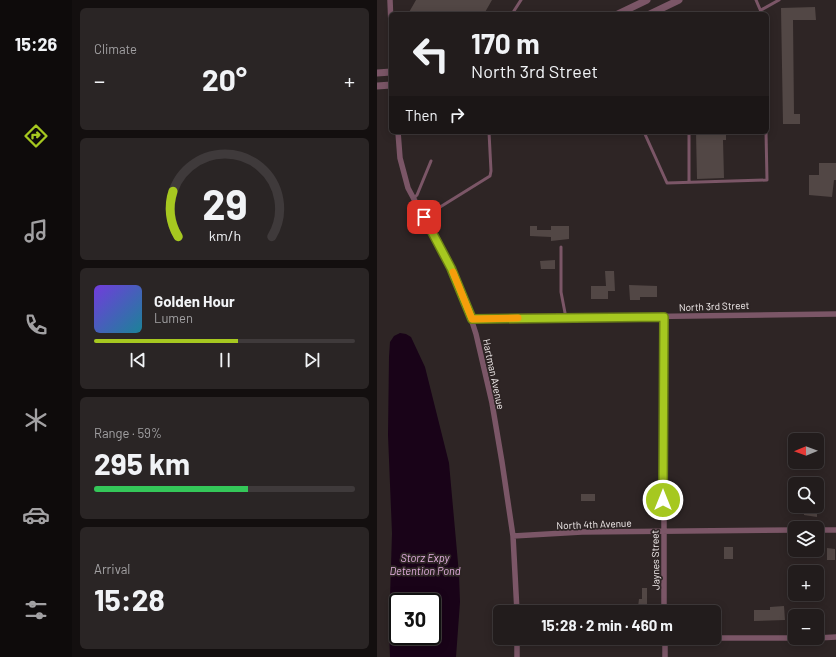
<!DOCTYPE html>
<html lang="en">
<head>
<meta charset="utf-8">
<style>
	body { margin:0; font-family:Barlow,sans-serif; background:#2a2525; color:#f1f3f6; height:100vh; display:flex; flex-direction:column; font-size:15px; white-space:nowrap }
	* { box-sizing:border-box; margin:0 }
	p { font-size:13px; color:#a2a1a3 }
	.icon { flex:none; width:22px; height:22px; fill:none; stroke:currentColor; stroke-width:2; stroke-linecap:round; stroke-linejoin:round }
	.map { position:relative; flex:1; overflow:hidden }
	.side { display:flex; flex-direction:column; gap:8px; padding:8px; background:#130f0f; width:305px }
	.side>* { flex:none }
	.hud { position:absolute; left:12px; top:12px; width:380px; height:122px; border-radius:6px; box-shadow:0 2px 10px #0003,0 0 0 1px #3f3a3b; background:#221c1c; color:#f1f3f6; overflow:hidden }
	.needle { width:26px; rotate:269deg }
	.buttons { position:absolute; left:411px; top:433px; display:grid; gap:8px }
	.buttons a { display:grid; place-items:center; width:36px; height:36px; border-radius:6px; background:#221c1c; box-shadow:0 2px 10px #0003,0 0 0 1px #3f3a3b; font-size:20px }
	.speed { position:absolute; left:12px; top:593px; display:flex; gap:8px; font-size:20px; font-weight:700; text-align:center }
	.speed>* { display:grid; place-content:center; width:52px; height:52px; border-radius:50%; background:#221c1c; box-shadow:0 2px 10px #0003,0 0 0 1px #3f3a3b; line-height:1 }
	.speed .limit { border:2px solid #111; border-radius:6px; background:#fff; color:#111 }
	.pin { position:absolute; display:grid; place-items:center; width:34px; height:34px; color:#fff; margin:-17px; border-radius:8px; box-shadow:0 2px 6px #0006 }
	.me { position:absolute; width:44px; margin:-22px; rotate:0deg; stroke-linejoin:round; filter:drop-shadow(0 0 3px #0008) }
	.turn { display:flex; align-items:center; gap:14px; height:84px; padding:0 16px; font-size:18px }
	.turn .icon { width:52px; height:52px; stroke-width:2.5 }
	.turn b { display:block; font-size:28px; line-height:34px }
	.then { display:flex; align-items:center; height:38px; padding:0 16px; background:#0003; gap:8px; font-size:15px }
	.big { font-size:30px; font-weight:700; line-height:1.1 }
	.side .tile { flex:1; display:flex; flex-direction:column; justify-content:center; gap:6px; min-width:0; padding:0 14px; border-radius:6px; background:#2a2525 }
	.side .dial { align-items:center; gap:0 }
	.dial svg { height:104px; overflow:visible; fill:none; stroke:#3f3a3b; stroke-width:7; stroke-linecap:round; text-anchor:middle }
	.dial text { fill:#f1f3f6; stroke:none }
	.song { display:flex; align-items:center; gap:12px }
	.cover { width:48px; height:48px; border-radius:6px; background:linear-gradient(135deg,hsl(260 70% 55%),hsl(190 70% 35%)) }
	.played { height:4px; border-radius:2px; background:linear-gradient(90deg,#a6c820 55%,#3f3a3b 55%) }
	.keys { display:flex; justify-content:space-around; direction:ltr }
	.heat { display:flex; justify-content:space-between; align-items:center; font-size:22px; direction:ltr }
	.charge { height:6px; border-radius:3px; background:linear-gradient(90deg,#34c759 59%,#3f3a3b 0) }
	.trip { position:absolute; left:116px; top:605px; width:228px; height:40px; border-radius:6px; background:#221c1c; box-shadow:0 2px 10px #0003,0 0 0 1px #3f3a3b; font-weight:700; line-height:40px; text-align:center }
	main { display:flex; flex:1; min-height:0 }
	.dock { display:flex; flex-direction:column; width:72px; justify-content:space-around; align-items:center; background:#0e0b0b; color:#a2a1a3 }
	.dock .icon { width:28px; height:28px }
	.dock .current { color:#a6c820 }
	.dock b { font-size:18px; color:#f1f3f6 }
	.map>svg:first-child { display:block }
</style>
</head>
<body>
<main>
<nav class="dock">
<b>15:26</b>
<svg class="icon current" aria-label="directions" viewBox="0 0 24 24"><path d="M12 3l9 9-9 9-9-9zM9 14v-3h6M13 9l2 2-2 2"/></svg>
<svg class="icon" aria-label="music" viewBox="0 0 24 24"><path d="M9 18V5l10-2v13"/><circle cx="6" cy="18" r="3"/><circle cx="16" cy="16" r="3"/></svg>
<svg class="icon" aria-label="phone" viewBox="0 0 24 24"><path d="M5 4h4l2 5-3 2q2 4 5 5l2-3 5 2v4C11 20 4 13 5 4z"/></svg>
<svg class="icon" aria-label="climate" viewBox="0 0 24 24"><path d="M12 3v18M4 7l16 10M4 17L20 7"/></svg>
<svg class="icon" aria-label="car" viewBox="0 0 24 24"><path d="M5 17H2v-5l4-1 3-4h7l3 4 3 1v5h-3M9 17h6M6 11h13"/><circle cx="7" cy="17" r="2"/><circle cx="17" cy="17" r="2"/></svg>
<svg class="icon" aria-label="filters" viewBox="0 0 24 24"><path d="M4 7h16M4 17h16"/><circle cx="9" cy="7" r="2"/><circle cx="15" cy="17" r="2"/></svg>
</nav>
<section class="side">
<div class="tile"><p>Climate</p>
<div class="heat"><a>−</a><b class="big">20°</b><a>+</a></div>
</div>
<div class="tile dial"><svg viewBox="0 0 100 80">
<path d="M14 69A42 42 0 1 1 86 69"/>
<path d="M14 69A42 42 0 0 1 10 34" stroke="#a6c820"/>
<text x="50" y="56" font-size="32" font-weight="700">29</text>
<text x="50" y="72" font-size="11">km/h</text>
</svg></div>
<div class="tile">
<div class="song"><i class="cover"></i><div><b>Golden Hour</b><p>Lumen</p></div></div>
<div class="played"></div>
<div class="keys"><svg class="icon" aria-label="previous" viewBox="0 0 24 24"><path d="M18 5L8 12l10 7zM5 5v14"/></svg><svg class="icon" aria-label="pause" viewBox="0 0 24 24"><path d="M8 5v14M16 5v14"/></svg><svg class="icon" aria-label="next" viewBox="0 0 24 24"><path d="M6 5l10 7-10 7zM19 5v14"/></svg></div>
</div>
<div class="tile"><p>Range · 59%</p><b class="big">295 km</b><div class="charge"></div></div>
<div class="tile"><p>Arrival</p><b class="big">15:28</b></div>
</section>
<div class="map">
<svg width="459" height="657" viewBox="0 0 459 657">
	<rect width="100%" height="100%" fill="#2e2525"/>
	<path fill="#190318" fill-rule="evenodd" d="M23,333l6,1 5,3 14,30 24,96 10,111 1,28 -4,55h-66l-1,-27 3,-97 -4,-98 1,-78 1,-15 4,-6zM21,602h34v34h-34z"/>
	<path fill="#524745" d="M39,0h76l-8,14h-76z
		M438,7l1,13h-23l1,94h6v10h-17l-2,-116z
		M319,132h30v8h-3l1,38 -27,1z
		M442,163h17v17h-2l-2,17 -23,-2v-20h10z
		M153,226h7v4h14v-4h18v13l-18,2v-4l-21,-1z
		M178,260v9h-14l-1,-8z
		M228,271h9l1,20h-7v8h-17v-13h15z
		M252,285l28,1v11h-17v3h-10z
		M204,494h14v7h-14z
		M427,506h13v11l-13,-2z
		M347,547h9v12h-9z
		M450,548l8,1v11h-8z
		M421,550h13l1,7h-14z
		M265,588h5v19h-9l1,-8h3z
		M407,606l1,14 -31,1v-11h16v-3z"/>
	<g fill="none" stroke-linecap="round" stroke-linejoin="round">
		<path stroke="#7b5667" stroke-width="3" d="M379,0l6,14
			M384,10l18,-10
			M135,14l9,-14
			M267,132l23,51 100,-3 -1,-48
			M312,132v50
			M36,199l4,-4 14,-34
			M47,217l66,-41 1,-5 -2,-39
			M184,247v45l5,26"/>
		<path stroke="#7b5667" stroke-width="5.5" d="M13,0l1,25
			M21,132l2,26 8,30 43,80 15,35 10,31 16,69 10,59 11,74 4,76
			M287,317v295
			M95,319l364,-5
			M440,530h19
			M136,536l69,-4 213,-2
			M140,638v19
			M303,638h115
			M440,638l19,-1
			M140,641l160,-3
			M288,657v-19"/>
		<path stroke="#7b5667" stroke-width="7" d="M241,14l29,-14
			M273,14l29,-14
			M0,73l14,-1
			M0,86l14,-1"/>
	</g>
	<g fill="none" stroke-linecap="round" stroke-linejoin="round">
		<defs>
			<path id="route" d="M47,217l27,51 21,51 192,-2 -1,183"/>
		</defs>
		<use href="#route" stroke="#6c8215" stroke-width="10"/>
		<use href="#route" stroke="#a6c820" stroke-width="7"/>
		<path stroke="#f59e0b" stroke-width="7" d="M76,272l19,47 46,-1"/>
	</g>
	<g text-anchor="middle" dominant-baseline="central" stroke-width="3.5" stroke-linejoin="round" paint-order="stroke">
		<g font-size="10" fill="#f6f0f0" stroke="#2e2525">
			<text transform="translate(337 306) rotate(-2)">North 3rd Street</text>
			<text transform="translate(117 374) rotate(78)">Hartman Avenue</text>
			<text transform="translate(217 524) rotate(-2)">North 4th Avenue</text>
			<text transform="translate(278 560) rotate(-91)">Jaynes Street</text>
		</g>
		<g font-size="11" font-style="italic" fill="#e4b0e0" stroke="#2e2525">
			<text x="48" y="557">Storz Expy<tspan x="48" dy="13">Detention Pond</tspan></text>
		</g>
	</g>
</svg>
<div class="buttons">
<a><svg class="needle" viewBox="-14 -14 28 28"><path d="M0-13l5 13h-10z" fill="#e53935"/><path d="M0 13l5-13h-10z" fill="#a2a1a3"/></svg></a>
<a><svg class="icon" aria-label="search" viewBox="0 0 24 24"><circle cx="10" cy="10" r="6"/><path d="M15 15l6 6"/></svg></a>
<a><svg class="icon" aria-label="layers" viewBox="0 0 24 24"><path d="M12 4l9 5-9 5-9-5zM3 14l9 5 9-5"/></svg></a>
<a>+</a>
<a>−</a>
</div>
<div class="speed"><div class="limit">30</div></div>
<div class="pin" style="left:47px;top:217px;background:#d93025"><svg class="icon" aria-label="arrive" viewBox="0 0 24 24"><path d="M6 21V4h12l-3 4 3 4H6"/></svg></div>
<svg class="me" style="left:286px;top:500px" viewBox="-20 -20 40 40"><circle r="17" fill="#a6c820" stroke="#fff" stroke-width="3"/><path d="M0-11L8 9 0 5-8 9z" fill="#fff"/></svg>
<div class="trip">15:28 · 2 min · 460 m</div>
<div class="hud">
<div class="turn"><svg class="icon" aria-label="left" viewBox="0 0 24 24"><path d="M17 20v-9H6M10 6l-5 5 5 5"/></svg><div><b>170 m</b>North 3rd Street</div></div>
<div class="then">Then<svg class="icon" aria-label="right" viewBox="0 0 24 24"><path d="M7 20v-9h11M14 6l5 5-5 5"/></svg></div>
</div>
</div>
</main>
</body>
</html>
